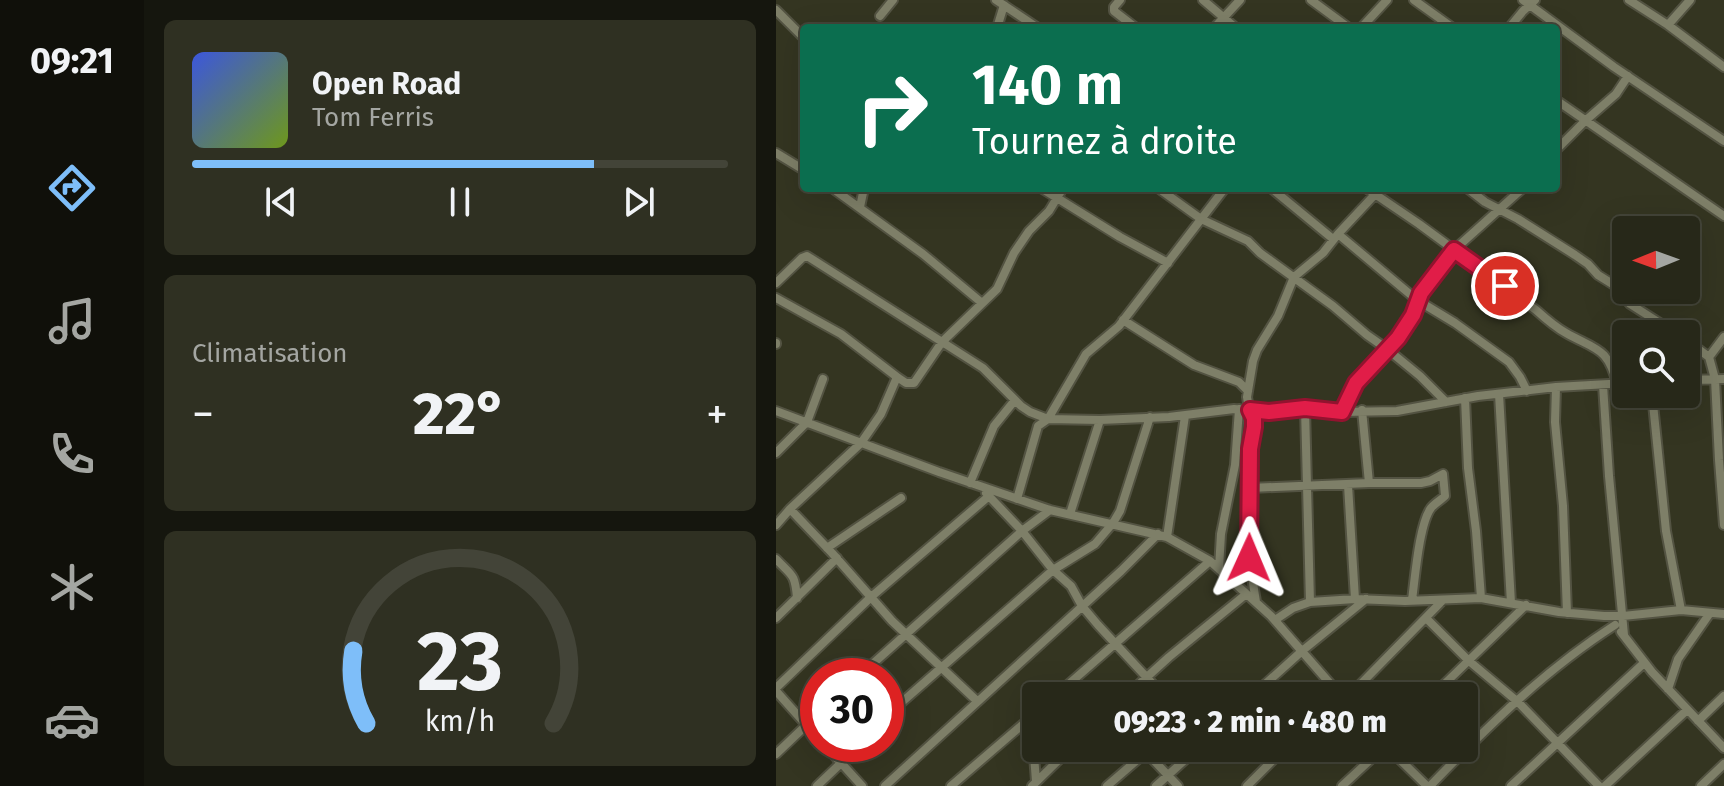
<!DOCTYPE html>
<html lang="fr">
<head>
<meta charset="utf-8">
<style>
	body { margin:0; font-family:"Fira Sans",sans-serif; background:#2f3022; color:#f1f3f6; height:100vh; display:flex; flex-direction:column; font-size:30px; white-space:nowrap }
	* { box-sizing:border-box; margin:0 }
	p { font-size:26px; color:#a4a6a2 }
	.icon { flex:none; width:44px; height:44px; fill:none; stroke:currentColor; stroke-width:2; stroke-linecap:round; stroke-linejoin:round }
	.map { position:relative; flex:1; overflow:hidden }
	.drawer { display:flex; flex-direction:column; gap:20px; padding:20px; background:#15160e; width:632px }
	.drawer>* { flex:none }
	.banner { position:absolute; left:24px; top:24px; width:760px; height:168px; border-radius:8px; box-shadow:0 8px 32px #0002,0 0 0 2px #434438; background:#0b6e4f; color:#fff; overflow:hidden }
	.needle { width:52px; rotate:269deg }
	.controls { position:absolute; left:836px; top:216px; display:grid; gap:16px }
	.controls a { display:grid; place-items:center; width:88px; height:88px; border-radius:8px; background:#272819; box-shadow:0 8px 32px #0002,0 0 0 2px #434438; font-size:40px }
	.speed { position:absolute; left:24px; top:658px; display:flex; gap:16px; font-size:40px; font-weight:700; text-align:center }
	.speed>* { display:grid; place-content:center; width:104px; height:104px; border-radius:50%; background:#272819; box-shadow:0 8px 32px #0002,0 0 0 2px #434438; line-height:1 }
	.speed .limit { border:12px solid #d22; background:#fff; color:#111 }
	.pin { position:absolute; display:grid; place-items:center; width:68px; height:68px; color:#fff; margin:-34px; border:4px solid #fff; border-radius:50%; box-shadow:0 2px 8px #0007 }
	.me { position:absolute; width:88px; margin:-44px; rotate:1deg; stroke-linejoin:round; filter:drop-shadow(0 0 6px #0008) }
	.turn { display:flex; align-items:center; gap:28px; height:168px; padding:0 40px; font-size:36px }
	.turn .icon { width:104px; height:104px; stroke-width:2.5 }
	.turn b { display:block; font-size:56px; line-height:68px }
	.big { font-size:60px; font-weight:800; line-height:1.1 }
	.drawer .tile { flex:1; display:flex; flex-direction:column; justify-content:center; gap:12px; min-width:0; padding:0 28px; border-radius:12px; background:#2f3022 }
	.drawer .dial { align-items:center; gap:0 }
	.dial svg { height:208px; overflow:visible; fill:none; stroke:#434438; stroke-width:7; stroke-linecap:round; text-anchor:middle }
	.dial text { fill:#f1f3f6; stroke:none }
	.song { display:flex; align-items:center; gap:24px }
	.cover { width:96px; height:96px; border-radius:12px; background:linear-gradient(135deg,hsl(230 70% 55%),hsl(80 70% 35%)) }
	.played { height:8px; border-radius:4px; background:linear-gradient(90deg,#7ebef9 75%,#434438 75%) }
	.keys { display:flex; justify-content:space-around; direction:ltr }
	.heat { display:flex; justify-content:space-between; align-items:center; font-size:44px; direction:ltr }
	.trip { position:absolute; left:246px; top:682px; width:456px; height:80px; border-radius:8px; background:#272819; box-shadow:0 8px 32px #0002,0 0 0 2px #434438; font-weight:800; line-height:80px; text-align:center }
	main { display:flex; flex:1; min-height:0 }
	.tabs { display:flex; flex-direction:column; width:144px; justify-content:space-around; align-items:center; background:#10100a; color:#a4a6a2 }
	.tabs .icon { width:56px; height:56px }
	.tabs .on { color:#7ebef9 }
	.tabs b { font-size:36px; color:#f1f3f6 }
	.map>svg:first-child { display:block }
</style>
</head>
<body>
<main>
<nav class="tabs">
<b>09:21</b>
<svg class="icon on" aria-label="directions" viewBox="0 0 24 24"><path d="M12 3l9 9-9 9-9-9zM9 14v-3h6M13 9l2 2-2 2"/></svg>
<svg class="icon" aria-label="music" viewBox="0 0 24 24"><path d="M9 18V5l10-2v13"/><circle cx="6" cy="18" r="3"/><circle cx="16" cy="16" r="3"/></svg>
<svg class="icon" aria-label="phone" viewBox="0 0 24 24"><path d="M5 4h4l2 5-3 2q2 4 5 5l2-3 5 2v4C11 20 4 13 5 4z"/></svg>
<svg class="icon" aria-label="climate" viewBox="0 0 24 24"><path d="M12 3v18M4 7l16 10M4 17L20 7"/></svg>
<svg class="icon" aria-label="car" viewBox="0 0 24 24"><path d="M5 17H2v-5l4-1 3-4h7l3 4 3 1v5h-3M9 17h6M6 11h13"/><circle cx="7" cy="17" r="2"/><circle cx="17" cy="17" r="2"/></svg>
</nav>
<section class="drawer">
<div class="tile">
<div class="song"><i class="cover"></i><div><b>Open Road</b><p>Tom Ferris</p></div></div>
<div class="played"></div>
<div class="keys"><svg class="icon" aria-label="previous" viewBox="0 0 24 24"><path d="M18 5L8 12l10 7zM5 5v14"/></svg><svg class="icon" aria-label="pause" viewBox="0 0 24 24"><path d="M8 5v14M16 5v14"/></svg><svg class="icon" aria-label="next" viewBox="0 0 24 24"><path d="M6 5l10 7-10 7zM19 5v14"/></svg></div>
</div>
<div class="tile"><p>Climatisation</p>
<div class="heat"><a>−</a><b class="big">22°</b><a>+</a></div>
</div>
<div class="tile dial"><svg viewBox="0 0 100 80">
<path d="M14 69A42 42 0 1 1 86 69"/>
<path d="M14 69A42 42 0 0 1 9 41" stroke="#7ebef9"/>
<text x="50" y="56" font-size="32" font-weight="700">23</text>
<text x="50" y="72" font-size="11">km/h</text>
</svg></div>
</section>
<div class="map">
<svg width="948" height="786" viewBox="0 0 948 786">
	<rect width="100%" height="100%" fill="#343521"/>
	<g fill="none" stroke-linecap="round" stroke-linejoin="round">
		<defs>
			<path id="minor" d="M220,0l42,28
				M344,0l-6,7v4l22,17
				M427,0l33,28
				M535,0l38,28
				M638,0l39,28
				M747,0l91,67 110,74
				M853,0l39,25 56,42
				M0,10l28,28
				M104,16l13,-16
				M892,25l22,-25
				M221,28l7,-23
				M438,28l26,-28
				M585,28l26,-28
				M733,28l14,-17 12,-11
				M780,100l168,116
				M780,150l29,-29 31,-27 12,-18
				M0,153l28,17
				M56,188l91,66 59,49
				M265,188l79,49 48,26
				M382,188l43,31 47,22 12,12 73,53 34,29 20,14 33,27 26,26
				M495,188l62,51
				M590,188l53,36 117,86c10,9 19,17 30,23 30,17 42,14 51,51
				M691,188l18,14 33,17 57,36 13,9 10,11 16,10 16,19 47,30
				M84,207l4,-19
				M562,234l79,66 38,23 54,39 11,15 7,14
				M0,283l26,-25 5,-2 176,112 38,38 9,6 18,7 52,1 69,-3 65,-8 35,3 36,-4 37,4 55,-1 81,-15 78,-9 70,-4
				M0,298l65,36 56,43 9,6h8l28,-41 55,-53 17,-36 15,-22 20,-20 14,-23
				M347,320l71,45 45,17 9,9
				M948,337l-15,20 6,22 4,81 5,65
				M910,340l23,17
				M0,343v1
				M910,380l38,-1
				M827,385l6,91 15,159
				M780,387l-1,35 8,84 4,107
				M723,394l12,209
				M876,394l14,137 15,79
				M689,398l3,70 8,63 5,67
				M529,408l5,194
				M586,410l7,73
				M0,411l163,61 111,38 117,27 43,24 61,55 70,80
				M566,412l14,-29 42,-45 15,-23 8,-22 33,-43 69,-62
				M0,453l31,-31 16,-43
				M194,483l24,-57 21,-26
				M572,485l7,114
				M474,488l119,-5h52l9,-2 13,-7 2,22c-4,4 -10,7 -14,12 -12,16 -16,71 -19,92
				M210,493l36,38 31,39 18,16 11,20 16,19 66,71
				M241,499l21,-73 10,-7 38,-65 33,-28 106,-138
				M14,509l42,44 60,68 85,80
				M294,514l30,-94
				M0,525l14,-16 71,-66 20,-29 16,-37
				M391,537l18,-121
				M51,548l74,-50
				M0,559c16,17 19,14 21,39
				M443,569l2,-35 14,-69 4,-56
				M480,602l-7,-44 1,-109 4,-31 -6,-15 -1,-6 6,-36 4,-11 21,-34 16,-39 29,-24 15,-19 43,-46
				M0,618l61,-60
				M650,618l43,43 49,41 81,84
				M499,620l18,-12 17,-6 45,-3 50,2 76,-3 78,14 45,4h19l58,-6 43,4
				M845,632l31,40 72,76
				M83,676l163,-145 28,-21
				M0,688l95,-91 118,-101
				M892,689l10,-30 32,-46
				M0,691l42,47
				M279,696l155,-135
				M350,696l43,-39 76,-62
				M476,696l50,-45 64,-52
				M573,696l94,-96
				M656,696l94,-91
				M110,716l167,-146 42,-26 18,-21 7,-12 30,-94
				M255,717l5,64
				M922,721l26,-25
				M48,744l38,42
				M612,748l39,38
				M367,749l35,37
				M0,754l42,-40
				M61,759l18,-15
				M41,786l24,-23
				M109,786l236,-215 37,-37
				M175,786l85,-73
				M256,786l39,-38
				M331,786l44,-38
				M380,786l42,-38
				M471,786l38,-38
				M566,786l41,-38
				M654,786c56,-58 116,-117 185,-161
				M735,786l133,-123
				M829,786l82,-76
				M925,786l23,-22"/>
		</defs>
		<use href="#minor" stroke="#535342" stroke-width="12"/>
		<use href="#minor" stroke="#7e7f68" stroke-width="8"/>
	</g>
	<g fill="none" stroke-linecap="round" stroke-linejoin="round">
		<defs>
			<path id="route" d="M473,558l1,-109 4,-22v-9l-4,-8 19,2 36,-4 37,4 14,-29 42,-45 15,-23 8,-22 33,-43 51,36"/>
		</defs>
		<use href="#route" stroke="#92132f" stroke-width="20"/>
		<use href="#route" stroke="#e11d48" stroke-width="14"/>
	</g>
</svg>
<div class="controls">
<a><svg class="needle" viewBox="-14 -14 28 28"><path d="M0-13l5 13h-10z" fill="#e53935"/><path d="M0 13l5-13h-10z" fill="#a4a6a2"/></svg></a>
<a><svg class="icon" aria-label="search" viewBox="0 0 24 24"><circle cx="10" cy="10" r="6"/><path d="M15 15l6 6"/></svg></a>
</div>
<div class="speed"><div class="limit">30</div></div>
<div class="pin" style="left:729px;top:286px;background:#d93025"><svg class="icon" aria-label="arrive" viewBox="0 0 24 24"><path d="M6 21V4h12l-3 4 3 4H6"/></svg></div>
<svg class="me" style="left:473px;top:558px" viewBox="-20 -20 40 40"><path d="M0-17L14 15 0 8-14 15z" fill="#e11d48" stroke="#fff" stroke-width="4"/></svg>
<div class="trip">09:23 · 2 min · 480 m</div>
<div class="banner">
<div class="turn"><svg class="icon" aria-label="right" viewBox="0 0 24 24"><path d="M7 20v-9h11M14 6l5 5-5 5"/></svg><div><b>140 m</b>Tournez à droite</div></div>
</div>
</div>
</main>
</body>
</html>
